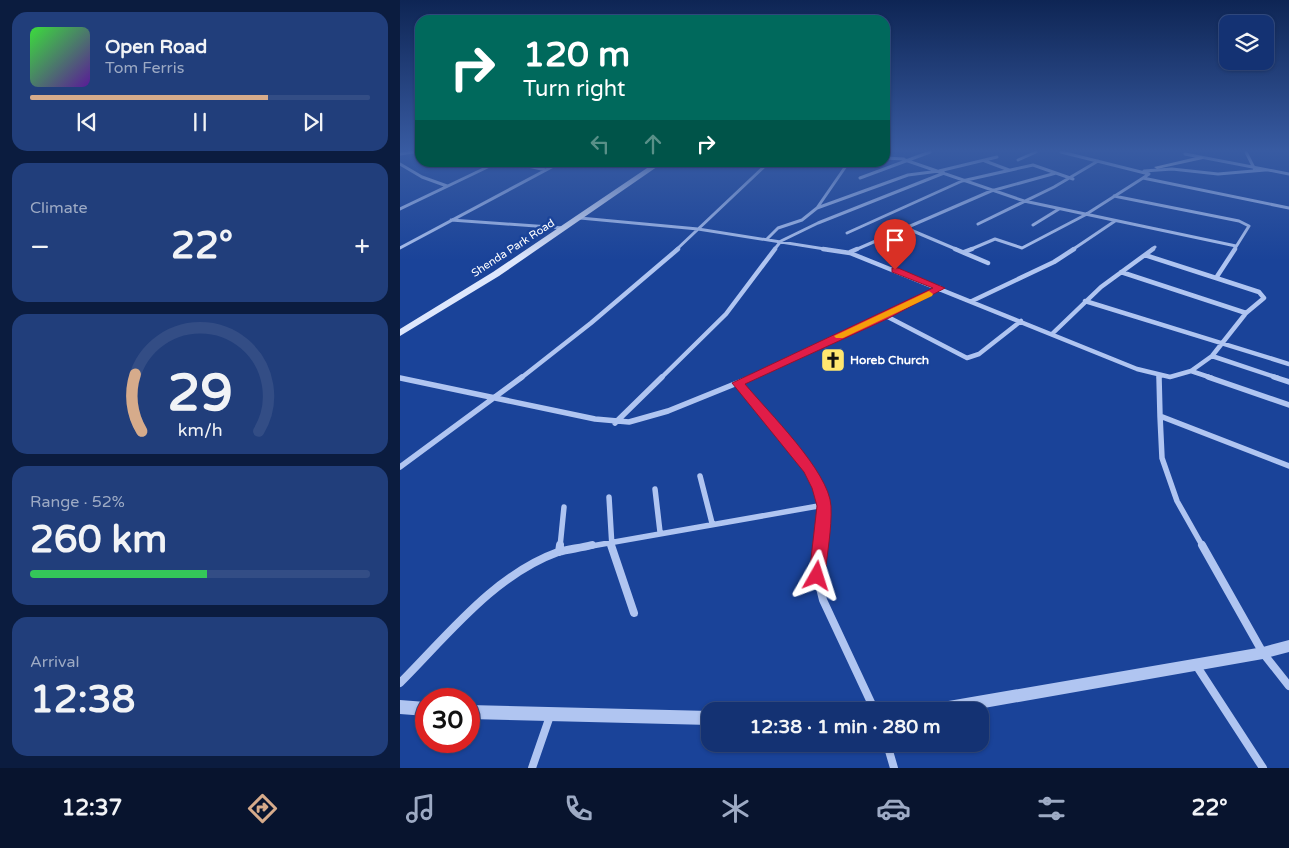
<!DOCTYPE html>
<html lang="en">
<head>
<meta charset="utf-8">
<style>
	body { margin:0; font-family:"Varela Round",sans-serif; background:#213e7b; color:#f1f3f6; height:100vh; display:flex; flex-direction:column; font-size:19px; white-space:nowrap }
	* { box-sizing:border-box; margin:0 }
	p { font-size:16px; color:#9daac4 }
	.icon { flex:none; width:28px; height:28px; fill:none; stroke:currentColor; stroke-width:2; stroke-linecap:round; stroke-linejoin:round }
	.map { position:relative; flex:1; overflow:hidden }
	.details { display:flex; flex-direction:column; gap:12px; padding:12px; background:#0b1c3f; width:400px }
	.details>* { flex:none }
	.guide { position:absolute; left:15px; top:15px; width:475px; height:152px; border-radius:15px; box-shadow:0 1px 4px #0004,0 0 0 1px #334d85; background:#00695c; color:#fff; overflow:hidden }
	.fabs { position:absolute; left:819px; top:15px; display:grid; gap:10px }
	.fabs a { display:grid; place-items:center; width:55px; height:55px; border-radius:10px; background:#143273; box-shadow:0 1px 4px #0004,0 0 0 1px #334d85; font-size:25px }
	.speed { position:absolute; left:15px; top:688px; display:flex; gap:10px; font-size:25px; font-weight:700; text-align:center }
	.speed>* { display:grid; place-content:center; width:65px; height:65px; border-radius:50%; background:#143273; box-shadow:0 1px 4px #0004,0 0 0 1px #334d85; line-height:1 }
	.speed .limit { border:8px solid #d22; background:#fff; color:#111 }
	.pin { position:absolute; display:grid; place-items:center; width:42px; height:42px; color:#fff; margin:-51px -21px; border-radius:50% 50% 50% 0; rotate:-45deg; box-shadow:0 0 5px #0007 }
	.pin .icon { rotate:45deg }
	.me { position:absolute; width:55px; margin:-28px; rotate:6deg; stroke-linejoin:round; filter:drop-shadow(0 0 4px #0008) }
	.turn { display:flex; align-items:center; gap:18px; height:105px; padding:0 25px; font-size:22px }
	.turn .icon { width:65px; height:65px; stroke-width:2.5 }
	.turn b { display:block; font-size:35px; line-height:42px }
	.lanes { display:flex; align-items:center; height:48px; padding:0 25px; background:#0003; justify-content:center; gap:25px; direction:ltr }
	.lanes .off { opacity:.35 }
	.big { font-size:38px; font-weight:700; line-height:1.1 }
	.details .widget { flex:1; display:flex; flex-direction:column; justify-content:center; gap:8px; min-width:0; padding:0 18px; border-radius:15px; background:#213e7b }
	.details .dial { align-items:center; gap:0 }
	.dial svg { height:130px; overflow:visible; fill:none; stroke:#334d85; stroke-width:7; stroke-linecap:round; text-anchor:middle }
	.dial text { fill:#f1f3f6; stroke:none }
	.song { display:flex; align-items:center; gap:15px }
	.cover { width:60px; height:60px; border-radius:8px; background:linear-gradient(135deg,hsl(120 70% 55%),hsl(270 70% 35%)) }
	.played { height:5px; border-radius:2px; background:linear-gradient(90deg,#d6ab8b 70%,#334d85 70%) }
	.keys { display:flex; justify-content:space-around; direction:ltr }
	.heat { display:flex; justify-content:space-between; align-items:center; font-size:28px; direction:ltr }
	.charge { height:8px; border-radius:4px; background:linear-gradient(90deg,#34c759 52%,#334d85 0) }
	.trip { position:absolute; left:301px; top:702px; width:288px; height:50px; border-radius:15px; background:#143273; box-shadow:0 1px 4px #0004,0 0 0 1px #334d85; font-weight:700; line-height:50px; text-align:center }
	.dock { display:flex; height:80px; justify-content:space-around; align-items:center; background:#08142e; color:#9daac4 }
	.dock .icon { width:35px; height:35px }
	.dock .selected { color:#d6ab8b }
	.dock b { font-size:22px; color:#f1f3f6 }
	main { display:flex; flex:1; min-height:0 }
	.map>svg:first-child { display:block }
</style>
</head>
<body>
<main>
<section class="details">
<div class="widget">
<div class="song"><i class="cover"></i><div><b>Open Road</b><p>Tom Ferris</p></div></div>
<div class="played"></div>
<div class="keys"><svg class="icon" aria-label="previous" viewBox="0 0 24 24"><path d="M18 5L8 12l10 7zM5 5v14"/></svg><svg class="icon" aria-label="pause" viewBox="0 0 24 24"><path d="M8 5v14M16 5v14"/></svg><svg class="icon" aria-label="next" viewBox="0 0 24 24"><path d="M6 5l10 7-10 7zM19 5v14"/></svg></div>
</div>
<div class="widget"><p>Climate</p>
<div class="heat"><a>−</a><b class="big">22°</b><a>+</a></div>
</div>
<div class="widget dial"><svg viewBox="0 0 100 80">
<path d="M14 69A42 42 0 1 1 86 69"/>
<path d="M14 69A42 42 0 0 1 10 34" stroke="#d6ab8b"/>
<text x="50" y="56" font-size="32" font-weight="700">29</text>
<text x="50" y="72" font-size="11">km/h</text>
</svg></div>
<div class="widget"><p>Range · 52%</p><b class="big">260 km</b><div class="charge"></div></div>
<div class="widget"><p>Arrival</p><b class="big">12:38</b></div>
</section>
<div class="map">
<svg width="889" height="768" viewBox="0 0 889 768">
	<rect width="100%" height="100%" fill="#1a4399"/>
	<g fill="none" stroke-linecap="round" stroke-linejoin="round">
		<path stroke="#b0c5f1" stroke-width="3" d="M661,152l88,22 -6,4 146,30
			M846,152l8,16
			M0,154l13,-2
			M785,154l104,20
			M485,158l19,1
			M505,160l119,41 212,45
			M618,160l18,-8
			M585,161l24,9
			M110,162l36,8
			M0,164l22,13 25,9
			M744,171l28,-2 46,5 47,-4
			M460,178l70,-26
			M714,196l125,25 10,5 -15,24
			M417,208l29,-42 6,-4
			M0,209l98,-47
			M180,218l118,11 133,21
			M51,220l113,8
			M578,224l76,-37 44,-26
			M633,225l26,-16
			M506,228l52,22
			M447,233l115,-52 71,-16 40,14
			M367,239l11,-11 24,-8 15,-12 91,-33 31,-4 58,-14
			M0,248l161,-86
			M276,250l93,-88
			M374,250l7,-9 37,-18 126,-50
			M455,250l136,-59 65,-18
			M569,250l26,-11 27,9 63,-33 58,-37
			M672,250l43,-29
			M751,250l4,-3"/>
		<path stroke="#b0c5f1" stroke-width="4.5" d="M423,249l27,4 287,116 33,8 21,-6 21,-15 34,-43 18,-15 -5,-6 -43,-14 19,-29
			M555,249l33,14
			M450,252l7,-3
			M564,252l8,-3
			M745,255l71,23
			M721,272l125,41
			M572,301l82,-39 20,-13
			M685,301l204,63
			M486,316l81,42 12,-4 42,-33
			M652,334l49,-47 52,-38
			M812,356l66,22
			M791,371l21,7
			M759,376v2
			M121,378l70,-55 87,-74
			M261,378l65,-64 49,-65
			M349,378l137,-62 54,-28"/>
		<path stroke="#b0c5f1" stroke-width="5.5" d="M759,377l1,39 129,50
			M808,377l81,28
			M874,377l15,5
			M0,378l195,41 34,3 39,-11 84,-34
			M338,383l72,87 14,35 -4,42
			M760,416l2,42 15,43 26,46
			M215,423l47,-46
			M0,467l122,-90
			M300,476l12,47
			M255,489l5,43
			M209,497l3,50
			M160,547l4,-40
			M186,547l238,-42"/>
		<path stroke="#b0c5f1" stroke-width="8" d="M211,545l23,68
			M420,545l-3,31 6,24 52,111
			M802,545l61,108 26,33
			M159,552l1,-7
			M796,665l67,103
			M0,683c47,-47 94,-108 158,-131 11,-3 23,-4 34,-7
			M487,744l7,24
			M132,768l18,-52"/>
		<path fill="#b0c5f1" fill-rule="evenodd" d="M889,640v12l-26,7 -296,52h-43l2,-5 5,-2 332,-57z
			M0,700l26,2v14l-26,-2z
			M69,705l241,6v14l-241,-6z"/>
		<path fill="#dee7fc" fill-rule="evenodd" d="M801,156l3,2 -1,1 -46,10 -3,-2z
			M256,162h8l-165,114 -99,60v-7l93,-57z"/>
	</g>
	<linearGradient id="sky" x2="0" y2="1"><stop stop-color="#0e2554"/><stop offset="0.58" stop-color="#385ba2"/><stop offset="1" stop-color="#385ba2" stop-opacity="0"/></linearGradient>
	<rect width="889" height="260" fill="url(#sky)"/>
	<path fill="#e11d48" stroke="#92132f" d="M492,268h6l47,20 -56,30 -144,66c23,28 84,87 86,122 1,23 -4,47 -6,70l-3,4 -5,2 -6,-2 -2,-4 8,-70 -5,-18 -8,-16 -72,-89 201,-95 -41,-16z"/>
	<path fill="#f59e0b" d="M529,291l4,3 -1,2 -89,42h-7l-2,-2z"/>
	<defs>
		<symbol id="church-square" viewBox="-11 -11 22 22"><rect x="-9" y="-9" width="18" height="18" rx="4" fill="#ffe66f" stroke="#1a4399"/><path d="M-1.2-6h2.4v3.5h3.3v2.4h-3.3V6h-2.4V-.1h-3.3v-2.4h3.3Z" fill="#111"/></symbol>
	</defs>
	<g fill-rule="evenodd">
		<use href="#church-square" x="419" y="346" width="28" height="28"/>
	</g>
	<g text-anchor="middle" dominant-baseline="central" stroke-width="5" stroke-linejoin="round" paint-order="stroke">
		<g font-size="11" fill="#fff" stroke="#1a4399">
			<text transform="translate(113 248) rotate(-33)">Shenda Park Road</text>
		</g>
		<g font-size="12" font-weight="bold" fill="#fff" stroke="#1a4399" text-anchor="start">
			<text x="450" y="360">Horeb Church</text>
		</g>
	</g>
</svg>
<div class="fabs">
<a><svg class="icon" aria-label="layers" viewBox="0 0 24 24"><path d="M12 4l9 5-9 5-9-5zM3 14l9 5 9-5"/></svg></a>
</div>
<div class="speed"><div class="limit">30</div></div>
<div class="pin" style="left:495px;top:270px;background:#d93025"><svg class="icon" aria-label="arrive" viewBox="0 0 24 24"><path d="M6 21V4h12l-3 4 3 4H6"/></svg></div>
<svg class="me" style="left:417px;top:576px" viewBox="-20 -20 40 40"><path d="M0-17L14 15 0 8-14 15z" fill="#e11d48" stroke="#fff" stroke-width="4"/></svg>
<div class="trip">12:38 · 1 min · 280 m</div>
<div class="guide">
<div class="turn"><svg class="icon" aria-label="right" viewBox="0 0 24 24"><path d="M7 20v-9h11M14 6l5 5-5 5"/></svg><div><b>120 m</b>Turn right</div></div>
<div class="lanes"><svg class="icon off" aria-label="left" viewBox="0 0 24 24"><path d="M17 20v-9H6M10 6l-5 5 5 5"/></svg><svg class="icon off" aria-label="ahead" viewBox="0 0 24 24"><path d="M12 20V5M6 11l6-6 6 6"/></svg><svg class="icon" aria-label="right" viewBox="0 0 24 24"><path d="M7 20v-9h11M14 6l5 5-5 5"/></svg></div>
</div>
</div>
</main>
<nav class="dock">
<b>12:37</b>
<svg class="icon selected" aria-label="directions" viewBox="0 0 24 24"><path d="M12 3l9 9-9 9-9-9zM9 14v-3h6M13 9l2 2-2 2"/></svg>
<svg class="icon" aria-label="music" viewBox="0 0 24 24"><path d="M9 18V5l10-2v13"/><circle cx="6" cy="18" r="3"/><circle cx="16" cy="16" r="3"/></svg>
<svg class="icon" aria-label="phone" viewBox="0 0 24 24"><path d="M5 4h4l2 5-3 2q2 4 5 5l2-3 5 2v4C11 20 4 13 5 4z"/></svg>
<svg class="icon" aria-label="climate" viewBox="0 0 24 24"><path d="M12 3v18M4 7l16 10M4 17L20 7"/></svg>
<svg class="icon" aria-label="car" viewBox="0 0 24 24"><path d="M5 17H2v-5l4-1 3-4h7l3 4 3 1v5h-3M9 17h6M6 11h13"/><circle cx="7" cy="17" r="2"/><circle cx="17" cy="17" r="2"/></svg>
<svg class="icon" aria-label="filters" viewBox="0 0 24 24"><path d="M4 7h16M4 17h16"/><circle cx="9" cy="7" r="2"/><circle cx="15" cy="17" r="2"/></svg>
<b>22°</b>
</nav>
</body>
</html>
